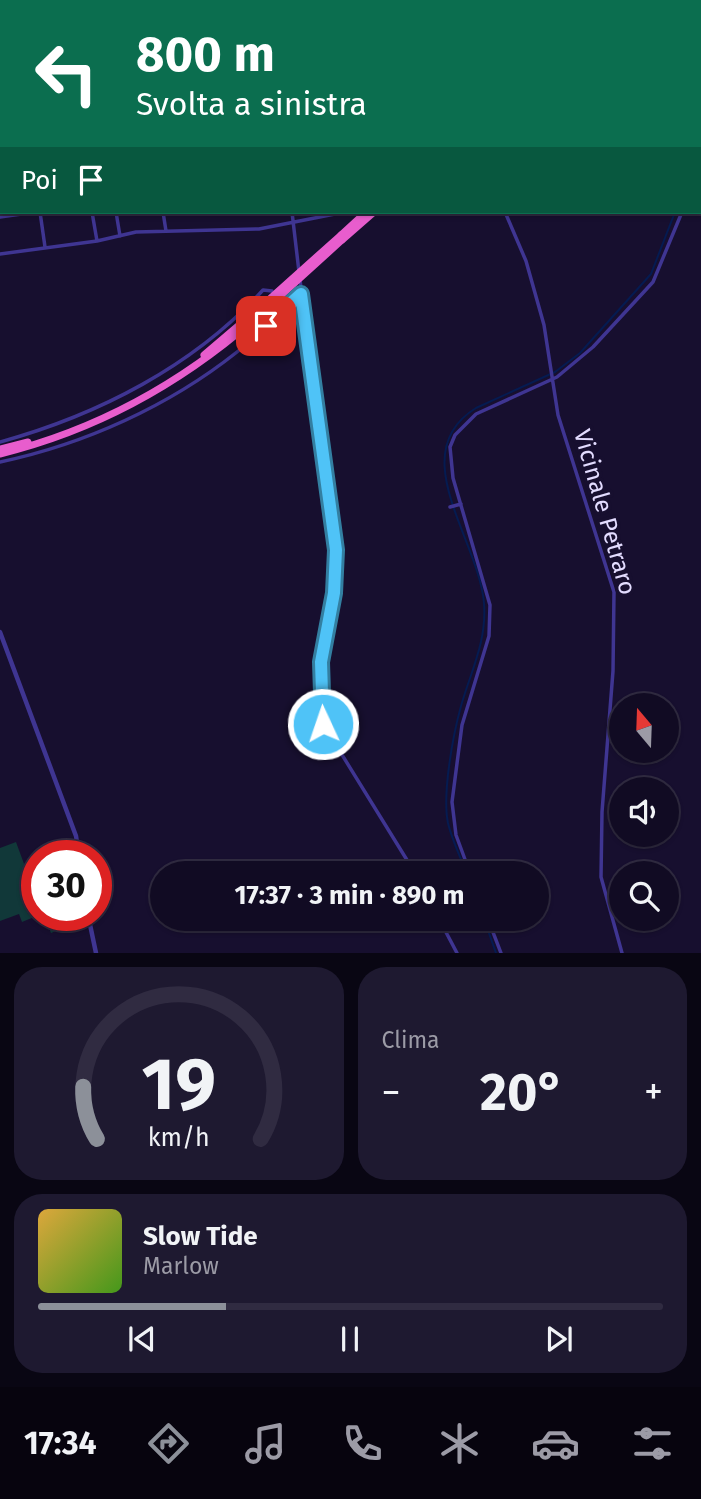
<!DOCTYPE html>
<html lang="it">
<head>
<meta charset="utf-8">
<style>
	body { margin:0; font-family:"Fira Sans",sans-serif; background:#1e1930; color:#f1f3f6; height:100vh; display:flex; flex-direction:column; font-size:26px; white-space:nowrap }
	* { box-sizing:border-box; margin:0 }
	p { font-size:23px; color:#9c9ba6 }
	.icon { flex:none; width:38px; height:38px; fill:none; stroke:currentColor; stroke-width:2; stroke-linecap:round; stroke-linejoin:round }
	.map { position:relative; height:953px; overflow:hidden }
	.drawer { display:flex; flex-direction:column; gap:14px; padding:14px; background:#090613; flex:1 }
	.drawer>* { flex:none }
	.hud { position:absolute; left:0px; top:0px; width:702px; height:214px; box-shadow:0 2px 5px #0004,0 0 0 2px #302b41; background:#0b6e4f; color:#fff; overflow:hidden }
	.needle { width:46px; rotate:341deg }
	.buttons { position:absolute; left:609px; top:693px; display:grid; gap:14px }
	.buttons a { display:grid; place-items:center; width:70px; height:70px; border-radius:50%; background:#110b23; box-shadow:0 2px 5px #0004,0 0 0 2px #302b41; font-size:35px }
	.speed { position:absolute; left:21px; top:840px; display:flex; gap:14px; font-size:35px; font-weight:700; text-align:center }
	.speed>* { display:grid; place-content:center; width:91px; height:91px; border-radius:50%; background:#110b23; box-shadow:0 2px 5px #0004,0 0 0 2px #302b41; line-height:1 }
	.speed .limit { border:10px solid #d22; background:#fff; color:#111 }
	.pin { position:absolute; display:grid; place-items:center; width:60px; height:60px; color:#fff; margin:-30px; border-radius:14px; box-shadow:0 4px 10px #0006 }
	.me { position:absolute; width:77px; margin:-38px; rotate:357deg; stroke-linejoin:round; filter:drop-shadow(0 0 5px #0008) }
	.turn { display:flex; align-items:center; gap:24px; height:147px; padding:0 21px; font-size:32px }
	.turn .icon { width:91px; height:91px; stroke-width:2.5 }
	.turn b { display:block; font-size:49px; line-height:60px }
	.then { display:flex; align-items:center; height:66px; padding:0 21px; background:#0003; gap:14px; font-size:26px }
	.big { font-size:52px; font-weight:700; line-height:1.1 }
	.drawer .tile { flex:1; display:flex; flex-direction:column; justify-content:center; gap:10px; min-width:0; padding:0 24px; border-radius:28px; background:#1e1930 }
	.drawer .dial { align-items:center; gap:0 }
	.dial svg { height:182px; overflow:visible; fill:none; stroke:#302b41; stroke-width:7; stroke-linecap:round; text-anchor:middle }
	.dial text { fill:#f1f3f6; stroke:none }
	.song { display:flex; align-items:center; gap:21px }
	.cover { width:84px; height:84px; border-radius:10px; background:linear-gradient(135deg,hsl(40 70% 55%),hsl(100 70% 35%)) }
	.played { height:7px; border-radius:4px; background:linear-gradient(90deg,#8c9099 30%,#302b41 30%) }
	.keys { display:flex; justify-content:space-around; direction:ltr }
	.heat { display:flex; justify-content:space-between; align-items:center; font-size:38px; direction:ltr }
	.drawer .tiles { flex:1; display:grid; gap:14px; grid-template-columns:1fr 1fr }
	.tile:last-child { grid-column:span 2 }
	.trip { position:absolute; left:150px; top:861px; width:399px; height:70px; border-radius:35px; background:#110b23; box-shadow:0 2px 5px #0004,0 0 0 2px #302b41; font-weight:700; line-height:70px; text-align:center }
	.menu { display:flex; height:112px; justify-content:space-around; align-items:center; background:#07040e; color:#9c9ba6 }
	.menu .icon { width:49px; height:49px }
	.menu .selected { color:#8c9099 }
	.menu b { font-size:32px; color:#f1f3f6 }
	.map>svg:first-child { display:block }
</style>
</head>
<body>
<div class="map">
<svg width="701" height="953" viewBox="0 0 701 953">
	<rect width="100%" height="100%" fill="#170f2f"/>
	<path fill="#113839" d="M16,842l11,30 10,-3 2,46 -17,7 -3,-8 -19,7v-73z
		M44,915h43v3l-36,15z"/>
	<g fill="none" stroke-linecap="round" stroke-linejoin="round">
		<path stroke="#051b51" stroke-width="2" d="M700,149l1,-2
			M467,873c-7,-16 -15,-33 -19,-50 -6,-29 5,-88 13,-117 10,-35 26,-65 23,-103 -5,-63 -81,-150 -8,-195l79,-36 25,-19 71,-79 24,-62
			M484,919l12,34"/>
		<path stroke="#3f3592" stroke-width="3.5" d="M95,0h1
			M162,0l1,2
			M168,0l1,2
			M204,2l11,-2
			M364,2v-2
			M0,44h2
			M0,117l2,11
			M700,166l1,-3
			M40,212l5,35
			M92,212l5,29
			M116,212l4,24
			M163,212l3,19
			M292,212l7,60
			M505,212l21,49 18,64 14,90 56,177 -1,79 -11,141 -1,65 21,76
			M0,213l6,-1
			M0,217l36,-5
			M0,254l97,-13 39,-9 123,-3 86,-17
			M300,280l36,270 -2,43 -13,69 2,62 92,149
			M0,442c98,-27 194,-76 263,-152l9,1 8,21
			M0,462c85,-18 169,-56 237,-110 23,-18 43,-38 64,-58
			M450,507l11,-3
			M470,873l-14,-38 -4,-33 10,-77 27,-89 1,-31 -37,-127 -3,-31 5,-12 21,-21 81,-37 36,-30 60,-65 29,-70
			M439,919l18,34
			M488,919l13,34"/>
		<path stroke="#3f3592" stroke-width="4.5" d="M460,0l4,2
			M326,2v-2
			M332,2v-2
			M474,2v-2
			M0,89l2,-1
			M0,95l2,-1
			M0,632l76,204 3,20
			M88,915l8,38"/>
		<path stroke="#e85dcd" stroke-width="7" d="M651,2l4,-2
			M667,2l4,-2
			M341,235l25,-23
			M342,240l32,-28
			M204,355l61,-52
			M0,449l28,-7
			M0,454c102,-25 188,-74 266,-145"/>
		<path stroke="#e85dcd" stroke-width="7" d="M265,303l76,-68
			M266,309l76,-69"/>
	</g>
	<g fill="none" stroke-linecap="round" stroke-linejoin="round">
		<defs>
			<path id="route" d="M266,326l35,-32 35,256 -2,43 -13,69 2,62"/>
		</defs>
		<use href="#route" stroke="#337fa1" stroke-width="18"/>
		<use href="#route" stroke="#4fc3f7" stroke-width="12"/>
	</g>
	<g text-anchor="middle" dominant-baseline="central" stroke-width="7" stroke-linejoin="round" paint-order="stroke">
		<g font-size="24" fill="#e3dcff" stroke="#170f2f">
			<text transform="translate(605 512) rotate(74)">Vicinale Petraro</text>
		</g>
	</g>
</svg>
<div class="buttons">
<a><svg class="needle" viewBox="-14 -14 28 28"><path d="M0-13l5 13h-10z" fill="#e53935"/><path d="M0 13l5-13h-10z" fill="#9c9ba6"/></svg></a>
<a><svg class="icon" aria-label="sound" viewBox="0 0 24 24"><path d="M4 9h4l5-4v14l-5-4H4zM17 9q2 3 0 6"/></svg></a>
<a><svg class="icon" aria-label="search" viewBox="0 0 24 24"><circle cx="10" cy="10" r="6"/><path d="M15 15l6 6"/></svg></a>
</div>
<div class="speed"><div class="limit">30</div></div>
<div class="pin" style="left:266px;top:326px;background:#d93025"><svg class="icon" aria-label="arrive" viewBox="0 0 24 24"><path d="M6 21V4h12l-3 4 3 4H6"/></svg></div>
<svg class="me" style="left:323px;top:724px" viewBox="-20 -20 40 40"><circle r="17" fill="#4fc3f7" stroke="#fff" stroke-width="3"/><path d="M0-11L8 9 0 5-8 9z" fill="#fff"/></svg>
<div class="trip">17:37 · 3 min · 890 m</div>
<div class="hud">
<div class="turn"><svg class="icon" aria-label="left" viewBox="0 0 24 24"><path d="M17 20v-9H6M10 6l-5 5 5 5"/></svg><div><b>800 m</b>Svolta a sinistra</div></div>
<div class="then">Poi<svg class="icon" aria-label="arrive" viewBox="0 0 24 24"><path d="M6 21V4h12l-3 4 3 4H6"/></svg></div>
</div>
</div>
<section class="drawer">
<div class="tiles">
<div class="tile dial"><svg viewBox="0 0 100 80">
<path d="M14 69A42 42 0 1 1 86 69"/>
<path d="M14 69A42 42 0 0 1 8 46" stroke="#8c9099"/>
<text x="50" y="56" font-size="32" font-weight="700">19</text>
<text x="50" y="72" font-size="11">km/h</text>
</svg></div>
<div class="tile"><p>Clima</p>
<div class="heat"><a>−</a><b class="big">20°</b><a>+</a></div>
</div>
<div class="tile">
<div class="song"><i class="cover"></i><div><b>Slow Tide</b><p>Marlow</p></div></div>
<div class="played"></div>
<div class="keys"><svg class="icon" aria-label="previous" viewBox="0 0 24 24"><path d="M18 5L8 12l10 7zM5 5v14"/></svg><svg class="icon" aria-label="pause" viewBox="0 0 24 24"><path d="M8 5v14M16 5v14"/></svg><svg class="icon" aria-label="next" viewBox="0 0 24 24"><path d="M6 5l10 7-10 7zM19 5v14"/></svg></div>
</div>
</div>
</section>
<nav class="menu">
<b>17:34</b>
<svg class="icon selected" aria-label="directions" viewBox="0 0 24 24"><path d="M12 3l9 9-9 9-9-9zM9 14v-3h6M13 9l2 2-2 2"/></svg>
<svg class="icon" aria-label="music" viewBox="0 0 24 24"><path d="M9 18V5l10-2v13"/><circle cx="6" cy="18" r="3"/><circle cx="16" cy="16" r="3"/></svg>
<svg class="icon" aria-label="phone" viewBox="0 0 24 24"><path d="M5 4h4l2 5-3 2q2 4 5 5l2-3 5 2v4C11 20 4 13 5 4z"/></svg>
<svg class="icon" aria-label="climate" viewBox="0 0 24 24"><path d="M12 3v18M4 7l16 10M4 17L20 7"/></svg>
<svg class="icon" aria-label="car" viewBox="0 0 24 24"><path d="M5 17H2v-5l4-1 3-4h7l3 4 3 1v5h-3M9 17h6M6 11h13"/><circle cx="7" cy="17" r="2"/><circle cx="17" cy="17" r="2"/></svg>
<svg class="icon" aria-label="filters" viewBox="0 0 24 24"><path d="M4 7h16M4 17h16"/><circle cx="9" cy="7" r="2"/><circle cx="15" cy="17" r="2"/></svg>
</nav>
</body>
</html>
